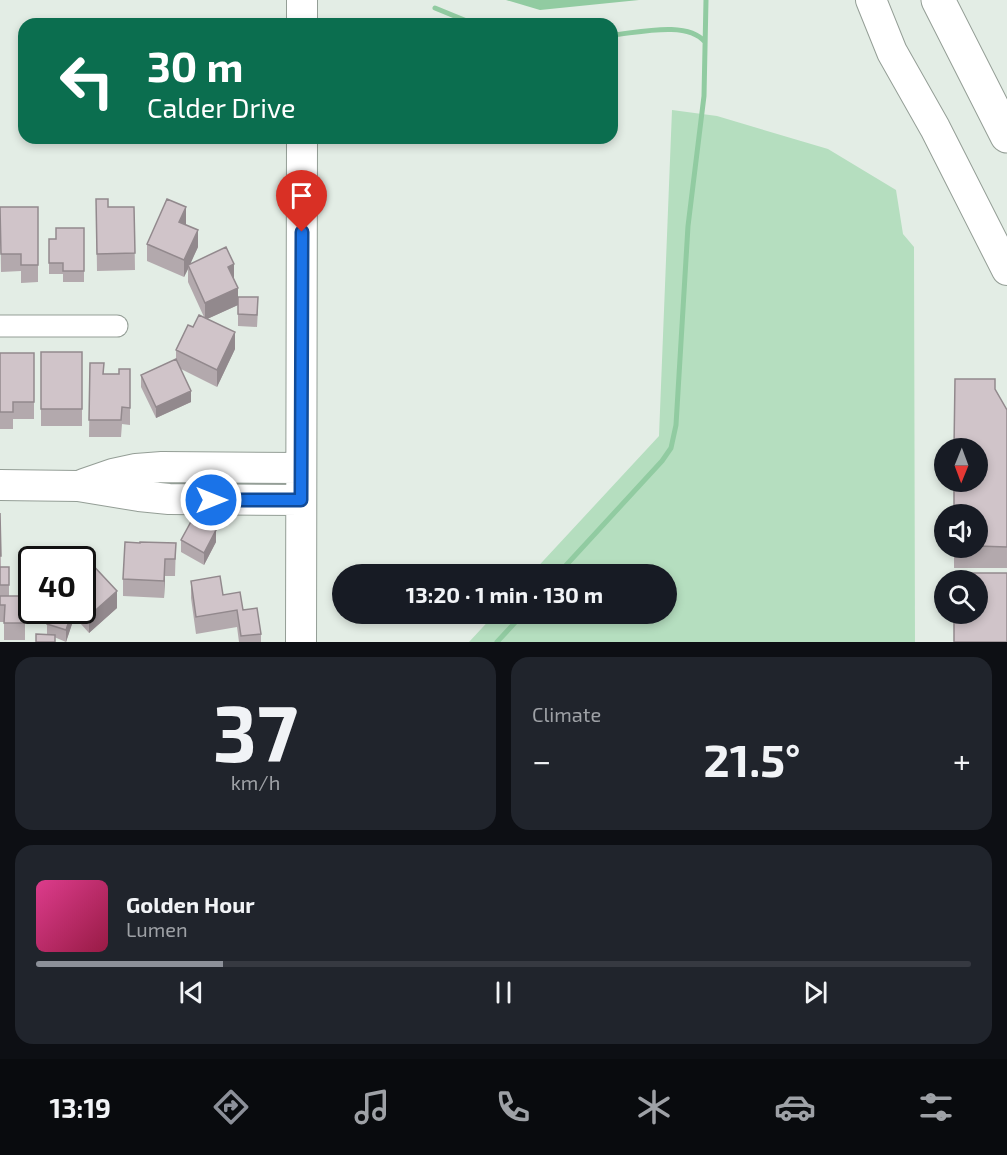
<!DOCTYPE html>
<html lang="en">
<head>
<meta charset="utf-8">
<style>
	body { margin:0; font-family:"Exo 2",sans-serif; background:#20242c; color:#f1f3f6; height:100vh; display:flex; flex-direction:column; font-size:22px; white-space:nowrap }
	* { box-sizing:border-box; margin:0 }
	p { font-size:20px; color:#9ea1a6 }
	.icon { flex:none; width:33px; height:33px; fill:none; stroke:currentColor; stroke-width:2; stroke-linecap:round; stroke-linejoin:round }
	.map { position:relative; height:642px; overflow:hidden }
	.details { display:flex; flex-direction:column; gap:15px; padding:15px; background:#0d0f14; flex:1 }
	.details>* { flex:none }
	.hud { position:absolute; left:18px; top:18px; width:600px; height:126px; border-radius:18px; box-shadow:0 3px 9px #0003; background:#0b6e4f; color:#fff; overflow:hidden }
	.needle { width:39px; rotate:181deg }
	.tools { position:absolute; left:934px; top:438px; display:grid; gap:12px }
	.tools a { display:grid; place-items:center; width:54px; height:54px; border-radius:50%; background:#171b24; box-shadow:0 3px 9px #0003; font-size:30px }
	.speed { position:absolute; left:18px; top:546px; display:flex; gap:12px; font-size:30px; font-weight:700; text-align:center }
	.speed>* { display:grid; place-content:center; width:78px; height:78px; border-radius:50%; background:#171b24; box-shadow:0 3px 9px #0003; line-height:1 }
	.speed .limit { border:3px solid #111; border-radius:9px; background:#fff; color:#111 }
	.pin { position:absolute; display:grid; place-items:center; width:51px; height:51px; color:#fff; margin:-62px -26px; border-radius:50% 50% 50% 0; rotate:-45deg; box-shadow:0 0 6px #0007 }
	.pin .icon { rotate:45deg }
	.me { position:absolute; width:66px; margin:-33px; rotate:90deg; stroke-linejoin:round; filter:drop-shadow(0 0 4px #0008) }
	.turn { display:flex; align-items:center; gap:21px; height:126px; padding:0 30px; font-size:27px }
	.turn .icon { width:78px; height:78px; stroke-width:2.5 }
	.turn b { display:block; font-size:42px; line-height:51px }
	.big { font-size:45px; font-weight:700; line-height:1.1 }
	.details .tile { flex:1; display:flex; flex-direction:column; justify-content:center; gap:9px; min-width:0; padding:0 21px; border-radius:18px; background:#20242c }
	.details .dial { align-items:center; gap:0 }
	.dial b { font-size:78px; line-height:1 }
	.song { display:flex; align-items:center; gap:18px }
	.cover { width:72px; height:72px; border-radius:9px; background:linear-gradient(135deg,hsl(330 70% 55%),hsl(340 70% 35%)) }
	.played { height:6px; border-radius:3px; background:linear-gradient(90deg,#8c9099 20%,#363941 20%) }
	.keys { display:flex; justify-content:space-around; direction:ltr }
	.heat { display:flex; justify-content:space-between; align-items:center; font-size:33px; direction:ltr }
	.details .tiles { flex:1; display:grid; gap:15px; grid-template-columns:1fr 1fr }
	.tile:last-child { grid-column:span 2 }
	.trip { position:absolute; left:332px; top:564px; width:345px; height:60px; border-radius:30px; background:#171b24; box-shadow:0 3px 9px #0003; font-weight:700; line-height:60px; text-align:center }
	.menu { display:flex; height:96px; justify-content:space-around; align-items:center; background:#090b0e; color:#9ea1a6 }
	.menu .icon { width:42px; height:42px }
	.menu .current { color:#8c9099 }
	.menu b { font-size:27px; color:#f1f3f6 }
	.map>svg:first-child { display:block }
</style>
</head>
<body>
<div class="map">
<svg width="1007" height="642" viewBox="0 0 1007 642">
	<rect width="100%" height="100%" fill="#e3ede5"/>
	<path fill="#b5debf" d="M672,110l45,6 111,33 68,41 7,44 11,13 1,395h-446l26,-28h171v-40h-135l128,-138z"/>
	<path fill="#91cba1" d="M506,0h133l-99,10z"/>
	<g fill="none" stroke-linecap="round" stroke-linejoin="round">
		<path stroke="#91cba1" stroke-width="5" d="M435,8l39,16
			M612,35c25,-2 75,-15 93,7
			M558,574l104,-113 9,-13 5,-23 12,-199 16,-130 2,-96
			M497,642l26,-28"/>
		<defs>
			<path id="street" d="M0,326h117"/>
			<path id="secondary" d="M871,0l21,52 43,76 72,142
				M302,24v-24
				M84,484l29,-10 23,-5 26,-2 139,1
				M0,485l78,1 61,10 30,3 132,1
				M301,642l1,-504"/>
			<path id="highway" d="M938,0l69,136"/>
		</defs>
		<use href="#street" stroke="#949e96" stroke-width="23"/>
		<use href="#secondary" stroke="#949e96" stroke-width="32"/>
		<use href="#highway" stroke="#949e96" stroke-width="35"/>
		<use href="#street" stroke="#fff" stroke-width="21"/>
		<use href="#secondary" stroke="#fff" stroke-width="30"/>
		<use href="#highway" stroke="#fff" stroke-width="33"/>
	</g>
	<path fill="#b3a9ad" d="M96,199l12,8h26l1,63 -38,1z
		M0,207h38v75l-17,1v-12l-20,1z
		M185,224l13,23 -8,16 44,16 4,18 20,12 -1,18 -19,-1v-21l-31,14 28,30 -18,38 -36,-18 10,33 -35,16 -15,-31v-12l35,-16v-9l17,-23 11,-10 -16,-35v-13l-4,8 -37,-16v-17z
		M84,228v54h-21v-8h-14v-35h7z
		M41,352h41v74h-41z
		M0,353h34v66h-21v10h-13z
		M90,363l14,11h15l11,-5v56l-8,-1 -1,13h-32z
		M995,389l12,21v158h-53v-20h24v-34z
		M0,513l1,54h8v29h16v44h-21v-18h-4z
		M181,540l35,2 -12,23 -23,-13z
		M140,543h36l-1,33h-10l-1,22 -41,-2v-17z
		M82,563l35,45 -28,25 -17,-19v10l-6,18 -19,-8v-10l23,-13 -1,-1h13z
		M191,581l32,14 20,15 18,24v8h-22l-2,-15 -41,7 -5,-36z"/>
	<path fill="#92898d" d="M186,207v17l-7,15v-17z
		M198,230v17l-9,20 -1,-2v4l-4,8v-17z
		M234,264v17l-6,-14z
		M238,288v17l-33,15v-17z
		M235,332v17l-18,38v-17z
		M191,391v11l-35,16v-11z
		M216,530v12l-12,23v-12z
		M165,559v17l-1,22v-17z
		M117,591v17l-28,25v-17z
		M72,612v12l-6,18v-12z"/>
	<path fill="#d0c4c9" stroke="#92898d" stroke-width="1.5" d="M96,199h12v8h26l1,46 -38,1z
		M167,199l19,8 -7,15 19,8 -14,30 -37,-16z
		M0,207h38v58h-17v-11h-20z
		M56,228h28v43h-21v-8h-14v-24h7z
		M226,247l8,17 -6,3 10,21 -33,15 -17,-38z
		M238,297h20l-1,18 -19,-1z
		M199,315l36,17 -18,38 -41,-20 12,-25 5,2z
		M41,352h41v57h-41z
		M0,353h34v49h-21v10h-13z
		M176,359l15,32 -35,16 -15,-32z
		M90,363h14l-1,11h16v-5h11v39l-8,-1 -1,13h-32z
		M955,379h40v10l12,21v137l-29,-1v-32h-24v-32h24v-34h-24z
		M0,513l1,43h-1z
		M193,518l23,12 -12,23 -23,-13z
		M125,542l15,1v-1l36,1 -1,16h-10l-1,22 -41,-2z
		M87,559l30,32 -28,25 -7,-8v-45z
		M0,567h9v18h-9z
		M955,573h52v69h-53v-28h24v-34h-24z
		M220,576l3,19 17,-3 3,18 14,-2 4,26 -20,2 -4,-26 -41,7 -5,-36z
		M0,596h25v27h-21l1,-18h-5z
		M52,610h16l4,2 -6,18 -19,-6z
		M36,634l19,1v7h-19z"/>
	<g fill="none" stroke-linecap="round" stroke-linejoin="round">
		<defs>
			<path id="route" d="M211,500h90l1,-268"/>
		</defs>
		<use href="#route" stroke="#114b97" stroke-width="15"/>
		<use href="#route" stroke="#1a73e8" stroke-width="10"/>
	</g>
</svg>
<div class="tools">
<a><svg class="needle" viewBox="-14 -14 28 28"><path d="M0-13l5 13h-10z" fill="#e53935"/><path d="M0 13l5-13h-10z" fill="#9ea1a6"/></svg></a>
<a><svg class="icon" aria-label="sound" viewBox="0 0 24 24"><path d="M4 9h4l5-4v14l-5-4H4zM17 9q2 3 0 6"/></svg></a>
<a><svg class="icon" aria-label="search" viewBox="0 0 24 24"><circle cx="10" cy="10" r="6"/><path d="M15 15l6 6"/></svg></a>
</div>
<div class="speed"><div class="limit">40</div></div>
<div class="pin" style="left:302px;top:232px;background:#d93025"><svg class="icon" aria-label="arrive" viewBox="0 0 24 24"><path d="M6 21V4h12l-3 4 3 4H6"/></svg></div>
<svg class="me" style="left:211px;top:500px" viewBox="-20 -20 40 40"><circle r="17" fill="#1a73e8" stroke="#fff" stroke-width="3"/><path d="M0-11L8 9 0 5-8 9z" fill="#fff"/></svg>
<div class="trip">13:20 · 1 min · 130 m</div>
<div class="hud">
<div class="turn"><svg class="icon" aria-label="left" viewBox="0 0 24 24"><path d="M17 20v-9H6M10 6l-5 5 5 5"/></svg><div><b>30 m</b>Calder Drive</div></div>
</div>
</div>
<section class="details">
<div class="tiles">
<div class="tile dial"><b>37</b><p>km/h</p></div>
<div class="tile"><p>Climate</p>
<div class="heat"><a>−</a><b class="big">21.5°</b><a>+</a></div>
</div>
<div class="tile">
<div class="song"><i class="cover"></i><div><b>Golden Hour</b><p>Lumen</p></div></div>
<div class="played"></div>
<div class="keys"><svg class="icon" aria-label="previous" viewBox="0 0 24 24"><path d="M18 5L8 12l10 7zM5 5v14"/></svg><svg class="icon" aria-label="pause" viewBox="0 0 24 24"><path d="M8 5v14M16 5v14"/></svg><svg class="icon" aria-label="next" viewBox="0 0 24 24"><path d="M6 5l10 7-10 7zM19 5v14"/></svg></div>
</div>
</div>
</section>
<nav class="menu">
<b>13:19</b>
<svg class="icon current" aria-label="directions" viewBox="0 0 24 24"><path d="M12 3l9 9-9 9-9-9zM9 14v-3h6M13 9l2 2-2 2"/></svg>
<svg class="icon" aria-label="music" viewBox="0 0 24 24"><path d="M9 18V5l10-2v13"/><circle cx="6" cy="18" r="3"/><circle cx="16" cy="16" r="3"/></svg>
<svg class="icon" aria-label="phone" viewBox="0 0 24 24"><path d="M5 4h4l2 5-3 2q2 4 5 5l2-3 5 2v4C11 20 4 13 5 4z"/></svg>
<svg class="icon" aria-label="climate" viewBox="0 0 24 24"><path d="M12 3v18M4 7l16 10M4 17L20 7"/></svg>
<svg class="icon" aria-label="car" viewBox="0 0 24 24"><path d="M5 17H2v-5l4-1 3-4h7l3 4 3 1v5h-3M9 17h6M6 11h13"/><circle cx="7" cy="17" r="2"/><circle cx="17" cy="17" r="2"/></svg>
<svg class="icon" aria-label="filters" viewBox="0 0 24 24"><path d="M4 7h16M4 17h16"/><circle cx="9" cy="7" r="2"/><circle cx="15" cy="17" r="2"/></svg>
</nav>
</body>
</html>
